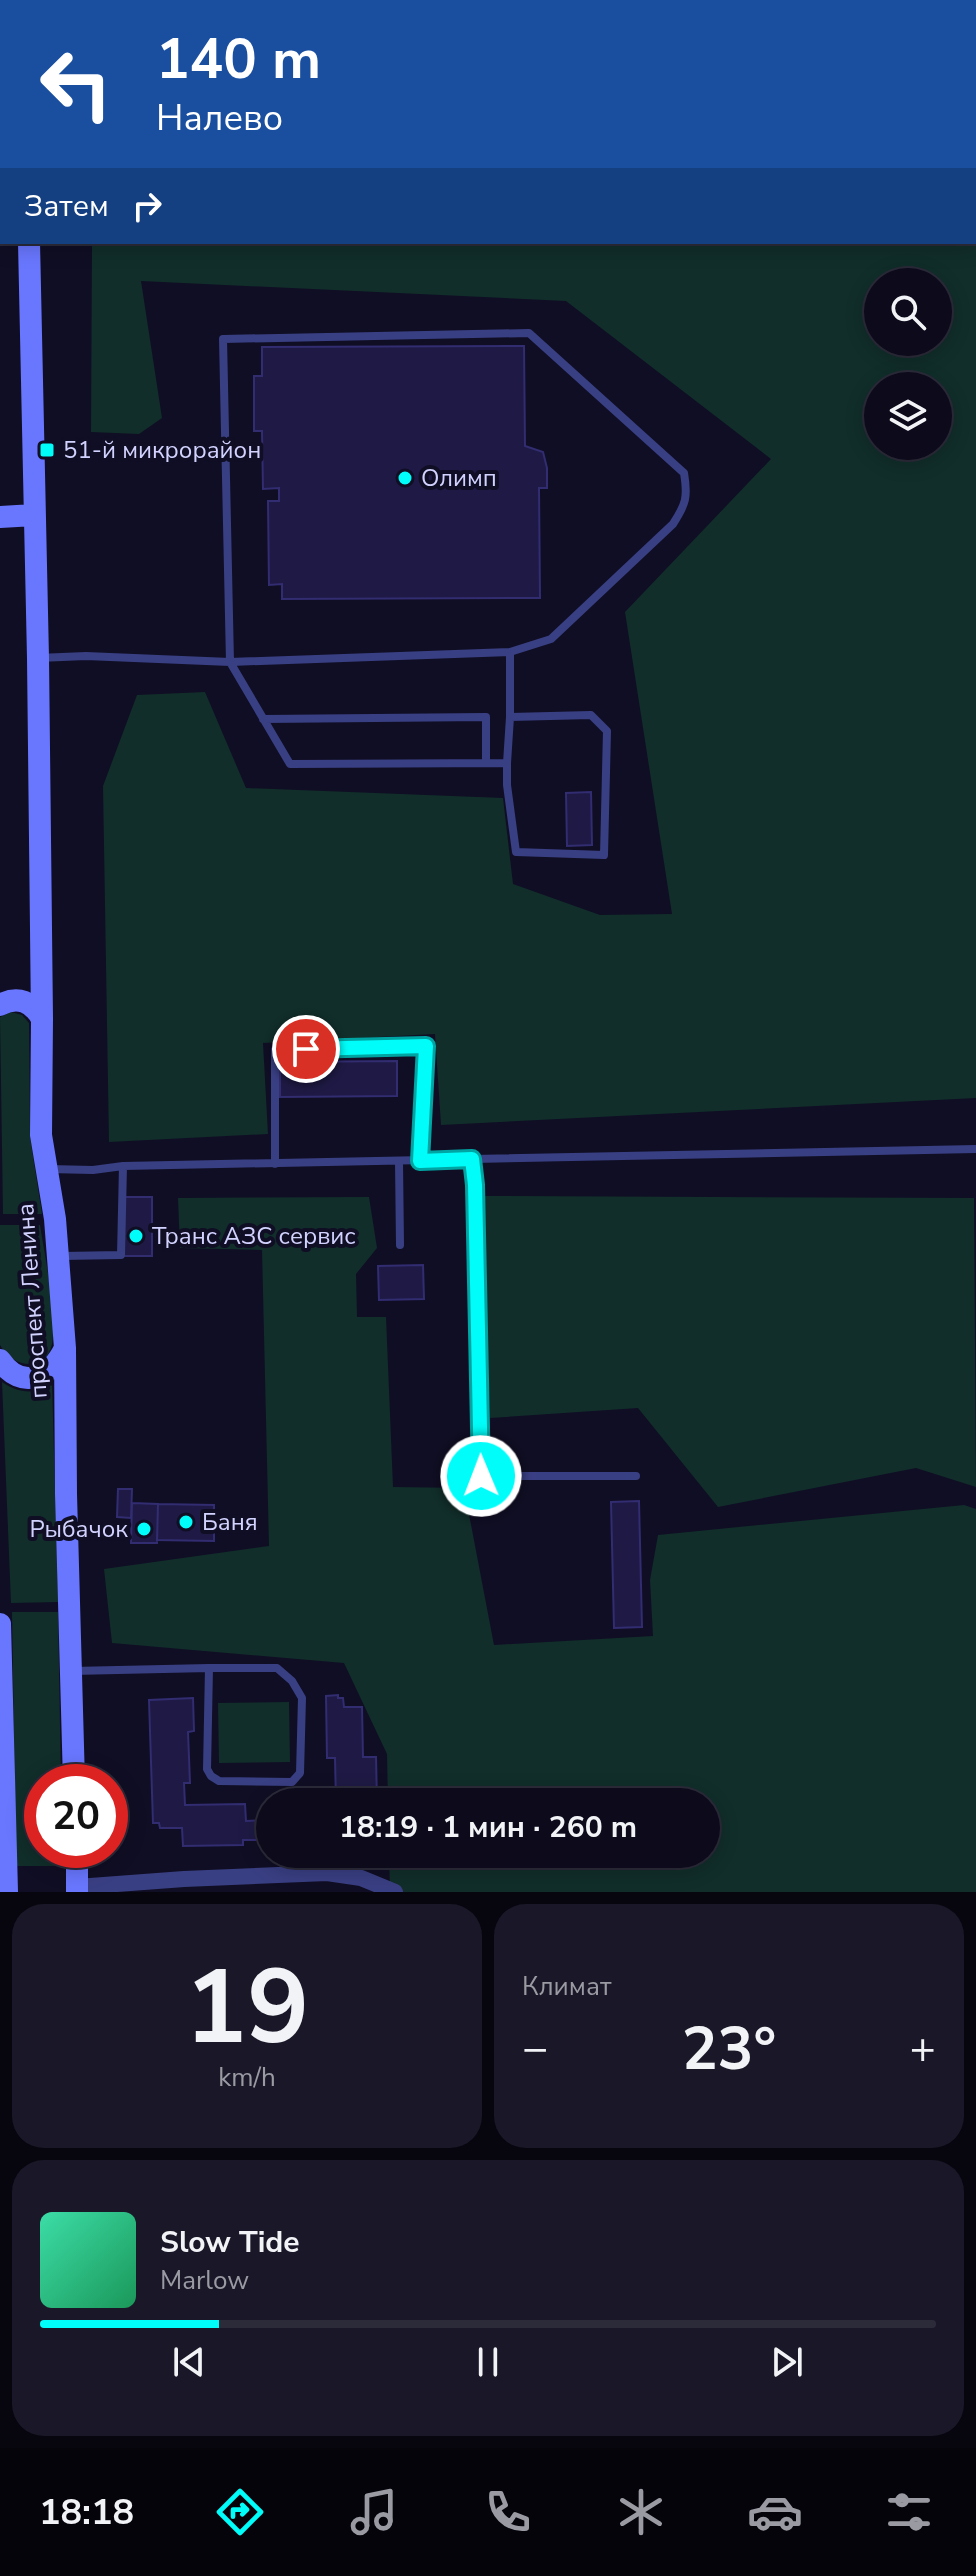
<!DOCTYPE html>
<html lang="ru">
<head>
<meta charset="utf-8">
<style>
	body { margin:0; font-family:"Nunito Sans",sans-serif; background:#1a1828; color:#f1f3f6; height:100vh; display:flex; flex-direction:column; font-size:30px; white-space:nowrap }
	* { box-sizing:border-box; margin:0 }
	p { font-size:26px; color:#9a9aa3 }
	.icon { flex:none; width:44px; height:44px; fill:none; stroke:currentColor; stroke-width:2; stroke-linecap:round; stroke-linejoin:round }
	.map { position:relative; height:1892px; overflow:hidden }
	.sheet { display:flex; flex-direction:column; gap:12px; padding:12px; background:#07060f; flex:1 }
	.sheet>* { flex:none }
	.top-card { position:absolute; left:0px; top:0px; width:976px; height:244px; box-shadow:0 4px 20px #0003,0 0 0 2px #2c2b3a; background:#1a4fa0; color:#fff; overflow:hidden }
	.tools { position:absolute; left:864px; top:268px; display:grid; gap:16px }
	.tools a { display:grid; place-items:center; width:88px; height:88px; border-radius:50%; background:#0c0a1b; box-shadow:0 4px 20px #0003,0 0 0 2px #2c2b3a; font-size:40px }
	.speed { position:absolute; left:24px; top:1764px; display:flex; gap:16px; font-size:40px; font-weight:700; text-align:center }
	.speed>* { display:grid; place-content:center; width:104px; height:104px; border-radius:50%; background:#0c0a1b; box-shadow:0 4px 20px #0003,0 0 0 2px #2c2b3a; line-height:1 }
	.speed .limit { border:12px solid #d22; background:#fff; color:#111 }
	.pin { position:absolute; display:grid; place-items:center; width:68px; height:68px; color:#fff; margin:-34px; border:4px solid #fff; border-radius:50%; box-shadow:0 2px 8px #0007 }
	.me { position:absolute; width:88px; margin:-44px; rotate:359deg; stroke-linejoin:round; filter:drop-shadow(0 0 6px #0008) }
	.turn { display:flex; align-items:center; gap:28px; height:168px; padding:0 24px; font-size:36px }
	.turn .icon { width:104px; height:104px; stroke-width:2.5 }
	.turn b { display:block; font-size:56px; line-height:68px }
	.then { display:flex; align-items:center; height:76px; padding:0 24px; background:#0003; gap:16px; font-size:30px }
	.big { font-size:60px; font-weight:700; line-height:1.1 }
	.sheet .tile { flex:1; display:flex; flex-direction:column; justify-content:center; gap:12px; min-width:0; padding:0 28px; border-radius:32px; background:#1a1828 }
	.sheet .dial { align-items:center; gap:0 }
	.dial b { font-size:104px; line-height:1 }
	.song { display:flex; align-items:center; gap:24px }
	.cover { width:96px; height:96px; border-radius:12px; background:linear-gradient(135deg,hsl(160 70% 55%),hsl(150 70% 35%)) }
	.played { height:8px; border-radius:4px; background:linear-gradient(90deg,#00fdf9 20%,#2c2b3a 20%) }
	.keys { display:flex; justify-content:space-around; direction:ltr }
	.heat { display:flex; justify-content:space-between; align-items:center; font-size:44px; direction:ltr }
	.sheet .tiles { flex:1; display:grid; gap:12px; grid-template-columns:1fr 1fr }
	.tile:last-child { grid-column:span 2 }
	.trip { position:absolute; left:256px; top:1788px; width:464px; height:80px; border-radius:40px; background:#0c0a1b; box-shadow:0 4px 20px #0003,0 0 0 2px #2c2b3a; font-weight:700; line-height:80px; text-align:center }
	.tabs { display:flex; height:128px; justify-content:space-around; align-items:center; background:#05040b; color:#9a9aa3 }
	.tabs .icon { width:56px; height:56px }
	.tabs .selected { color:#00fdf9 }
	.tabs b { font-size:36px; color:#f1f3f6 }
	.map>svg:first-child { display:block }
</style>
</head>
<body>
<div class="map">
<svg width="976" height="1892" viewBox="0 0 976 1892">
	<rect width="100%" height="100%" fill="#100e24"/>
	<path fill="#112e2a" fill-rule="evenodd" d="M93,0h883v1098l-535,27 -6,-91 -172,9 5,91 -159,8 -6,-356 34,-91 68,-3 41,96 257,10 10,86 87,31 72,-1 -47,-302 146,-153 -205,-158 -425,-20 21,137 -23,16 -48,-2 1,-190h882v-240h-881zM878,282h60v60h-60zM878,386h60v60h-60z
		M11,1012l11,3 7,8 1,114 12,77h-39l-3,-197z
		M483,1196l491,2 2,289 -60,-19 -198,39 -80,-99 -148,10z
		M369,1197l8,51 -21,26 1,43h29l7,170 71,1 30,157 159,-9 -3,-56 8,-45 306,-30 12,4v383h-586l-1,-38h317v-52h-318l-1,-48 -43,-91 -232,-20 -8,-74 165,-23 -7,-296 -82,-2 -2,-50z
		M0,1225h40c5,32 17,89 12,119 -6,29 -40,24 -52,1z
		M2,1382c16,11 35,14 50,0l6,220 -47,1z
		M12,1612h46l3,170h-19v68h21v16h-47z
		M289,1702l1,60 -71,1 -1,-60z"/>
	<path fill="#1e1a45" stroke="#322c71" stroke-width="2" d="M524,346l1,100 18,6 4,16v20h-8l1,110 -258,1v-15l-13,1 -1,-84h11v-13l-16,1 -1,-58h-8v-55h8v-29z
		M591,792l1,53 -25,1 -1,-53z
		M397,1061v35l-117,1v-35z
		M122,1197h30v59h-31z
		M423,1265l1,34 -45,1 -1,-34z
		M118,1489h14l-1,29 -14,-1z
		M639,1501l3,126 -28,1 -3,-126z
		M132,1503l26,1 -1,39h-26z
		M158,1504l56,1v36l-57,-1z
		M338,1695v3h5l1,9h18l1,50h13l1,45h-41l-1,-44h-8l-1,-62z
		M193,1698l1,33 -6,1 2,51h-6l1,22 60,-1 1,17 24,-1v-13v33h-27v5l-60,1 -1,-18h-22l-1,-5h-6l-4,-123z"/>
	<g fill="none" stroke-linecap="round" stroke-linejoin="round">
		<path stroke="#393f83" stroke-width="8" d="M38,658l48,-2 144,6 280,-10 41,-13 122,-115c13,-20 15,-27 11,-51l-155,-140 -306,6 7,323 60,102 217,-1 3,-46v-65
			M263,719l223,-2v46
			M507,763v22l9,67 88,3 3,-124 -16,-16 -81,2
			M472,1159l3,26 6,291h155
			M399,1162l1,83
			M275,1164v-114l151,-4 -6,115
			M48,1169l45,1 30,-4 853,-17
			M62,1256l59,-1 2,-89
			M72,1671l137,-3 -2,101 4,7 8,5 73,1 8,-9 2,-75 -10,-17 -15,-13h-68"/>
		<path stroke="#393f83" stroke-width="16" d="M77,1887l107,-8 143,-6 34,5 34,14"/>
		<path stroke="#6977ff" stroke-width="22" d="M25,0v2
			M29,242l9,416 4,361 -1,116 14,84 10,129 1,146 8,288
			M0,517l34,-2
			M0,1005c18,-10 33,-3 42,14
			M0,1360c22,32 51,17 65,-12
			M0,1624l7,268
			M77,1850v42"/>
	</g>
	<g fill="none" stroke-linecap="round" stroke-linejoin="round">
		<defs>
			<path id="route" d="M306,1049l120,-3 -6,115 52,-2 3,26 6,291"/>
		</defs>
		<use href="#route" stroke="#00a4a2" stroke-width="20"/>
		<use href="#route" stroke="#00fdf9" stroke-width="14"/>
	</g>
	<g fill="#00fdf9" stroke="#100e24" stroke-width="3">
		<rect x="39" y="442" width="16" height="16" rx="4"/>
		<circle cx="405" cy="478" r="8"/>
		<circle cx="136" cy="1236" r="8"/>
		<circle cx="186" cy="1522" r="8"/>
		<circle cx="144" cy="1529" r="8"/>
	</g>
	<g text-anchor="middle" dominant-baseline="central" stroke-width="8" stroke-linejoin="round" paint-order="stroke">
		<g font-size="24" fill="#d2d2ff" stroke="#100e24" text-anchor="start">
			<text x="63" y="450">51-й микрорайон</text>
			<text x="421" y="478">Олимп</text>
			<text x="152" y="1236">Транс АЗС сервис</text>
			<text x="202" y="1522">Баня</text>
			<text x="128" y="1529" text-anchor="end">Рыбачок</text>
		</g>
		<g font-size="24" fill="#d2d2ff" stroke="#100e24">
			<text transform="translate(32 1301) rotate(-94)">проспект Ленина</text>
		</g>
	</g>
</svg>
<div class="tools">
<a><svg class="icon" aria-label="search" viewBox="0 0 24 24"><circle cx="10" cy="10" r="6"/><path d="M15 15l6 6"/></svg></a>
<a><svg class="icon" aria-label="layers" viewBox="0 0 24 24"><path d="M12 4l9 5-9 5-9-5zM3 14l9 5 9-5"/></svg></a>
</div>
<div class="speed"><div class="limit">20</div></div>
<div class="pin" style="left:306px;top:1049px;background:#d93025"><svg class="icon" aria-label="arrive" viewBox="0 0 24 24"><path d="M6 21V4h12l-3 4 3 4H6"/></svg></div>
<svg class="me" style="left:481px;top:1476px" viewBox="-20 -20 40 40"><circle r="17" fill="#00fdf9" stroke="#fff" stroke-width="3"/><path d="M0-11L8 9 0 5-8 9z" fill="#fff"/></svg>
<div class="trip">18:19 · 1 мин · 260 m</div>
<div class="top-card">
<div class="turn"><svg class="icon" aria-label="left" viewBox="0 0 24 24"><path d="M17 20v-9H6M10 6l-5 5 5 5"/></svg><div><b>140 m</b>Налево</div></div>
<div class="then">Затем<svg class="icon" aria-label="right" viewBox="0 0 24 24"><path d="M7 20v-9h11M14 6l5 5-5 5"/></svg></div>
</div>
</div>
<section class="sheet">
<div class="tiles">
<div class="tile dial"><b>19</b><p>km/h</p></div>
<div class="tile"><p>Климат</p>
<div class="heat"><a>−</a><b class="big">23°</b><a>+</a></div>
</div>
<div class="tile">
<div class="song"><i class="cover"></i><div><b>Slow Tide</b><p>Marlow</p></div></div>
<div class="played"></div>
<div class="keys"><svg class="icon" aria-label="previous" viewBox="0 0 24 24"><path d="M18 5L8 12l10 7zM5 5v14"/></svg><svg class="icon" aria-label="pause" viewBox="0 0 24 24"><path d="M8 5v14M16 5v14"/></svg><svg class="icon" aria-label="next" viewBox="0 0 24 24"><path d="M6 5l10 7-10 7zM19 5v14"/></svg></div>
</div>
</div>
</section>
<nav class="tabs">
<b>18:18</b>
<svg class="icon selected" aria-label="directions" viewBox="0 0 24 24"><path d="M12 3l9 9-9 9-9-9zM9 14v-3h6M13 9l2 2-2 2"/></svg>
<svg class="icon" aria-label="music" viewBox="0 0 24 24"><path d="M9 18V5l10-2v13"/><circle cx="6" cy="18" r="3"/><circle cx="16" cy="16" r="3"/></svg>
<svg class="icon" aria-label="phone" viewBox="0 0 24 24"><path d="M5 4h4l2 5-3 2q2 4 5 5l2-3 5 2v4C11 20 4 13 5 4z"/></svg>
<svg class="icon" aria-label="climate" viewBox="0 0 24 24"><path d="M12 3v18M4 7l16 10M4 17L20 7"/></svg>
<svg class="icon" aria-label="car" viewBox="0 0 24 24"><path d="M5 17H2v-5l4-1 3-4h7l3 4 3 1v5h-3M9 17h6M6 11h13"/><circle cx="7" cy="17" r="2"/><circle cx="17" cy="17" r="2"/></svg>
<svg class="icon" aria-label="filters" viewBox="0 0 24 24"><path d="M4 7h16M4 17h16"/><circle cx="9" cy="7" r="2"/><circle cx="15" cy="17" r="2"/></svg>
</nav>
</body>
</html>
